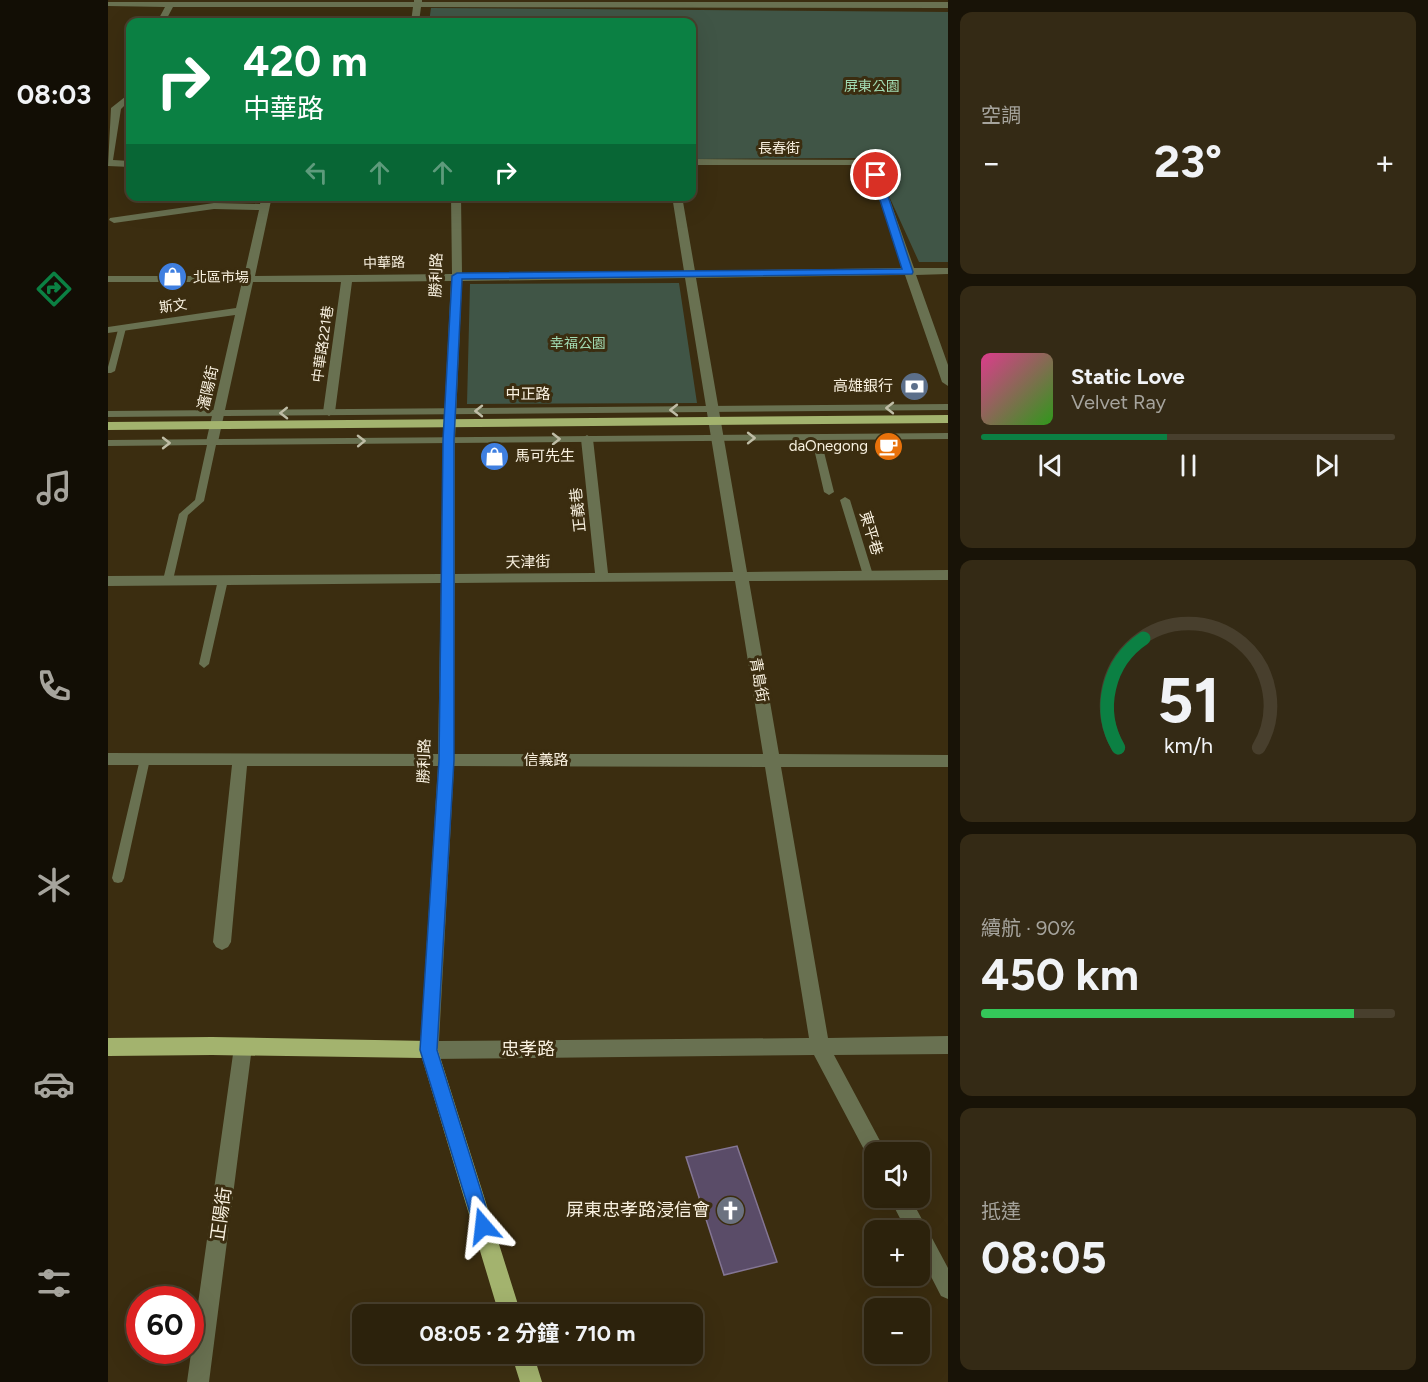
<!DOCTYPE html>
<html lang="zh-TW">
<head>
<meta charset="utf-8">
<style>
	body { margin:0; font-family:Figtree,"Noto Sans TC",sans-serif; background:#342a15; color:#f1f3f6; height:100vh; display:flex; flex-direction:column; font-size:22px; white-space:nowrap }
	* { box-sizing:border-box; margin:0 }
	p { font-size:20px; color:#a6a49d }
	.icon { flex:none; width:33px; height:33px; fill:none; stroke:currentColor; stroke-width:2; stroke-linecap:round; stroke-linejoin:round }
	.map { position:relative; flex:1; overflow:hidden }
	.panel { display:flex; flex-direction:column; gap:12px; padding:12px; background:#181307; width:480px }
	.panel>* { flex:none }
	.guide { position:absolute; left:18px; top:18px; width:570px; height:183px; border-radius:12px; box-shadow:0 6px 24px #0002,0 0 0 2px #483f2d; background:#0b8043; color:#fff; overflow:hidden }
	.buttons { position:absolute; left:756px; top:1142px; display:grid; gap:12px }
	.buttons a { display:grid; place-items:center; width:66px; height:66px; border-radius:12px; background:#2c220c; box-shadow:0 6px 24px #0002,0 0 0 2px #483f2d; font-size:30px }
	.speed { position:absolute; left:18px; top:1286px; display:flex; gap:12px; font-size:30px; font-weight:700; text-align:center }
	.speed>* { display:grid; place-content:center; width:78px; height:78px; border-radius:50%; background:#2c220c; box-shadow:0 6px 24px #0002,0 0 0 2px #483f2d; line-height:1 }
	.speed .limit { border:9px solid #d22; background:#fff; color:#111 }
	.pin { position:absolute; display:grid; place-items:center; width:51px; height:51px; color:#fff; margin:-26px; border:3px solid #fff; border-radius:50%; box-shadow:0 2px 6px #0007 }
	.me { position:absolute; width:66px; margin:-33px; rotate:343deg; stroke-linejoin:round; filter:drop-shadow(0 0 4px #0008) }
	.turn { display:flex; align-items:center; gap:21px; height:126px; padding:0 18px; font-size:27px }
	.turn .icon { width:78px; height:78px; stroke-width:2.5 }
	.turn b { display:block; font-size:42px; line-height:51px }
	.lanes { display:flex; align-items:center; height:57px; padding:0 18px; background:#0003; justify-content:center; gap:30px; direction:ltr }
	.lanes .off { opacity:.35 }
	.big { font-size:45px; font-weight:700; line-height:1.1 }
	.panel .widget { flex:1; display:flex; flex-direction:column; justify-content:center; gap:9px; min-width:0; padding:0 21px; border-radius:12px; background:#342a15 }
	.panel .dial { align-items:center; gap:0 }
	.dial svg { height:156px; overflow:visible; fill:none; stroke:#483f2d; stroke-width:7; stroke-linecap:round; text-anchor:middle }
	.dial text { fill:#f1f3f6; stroke:none }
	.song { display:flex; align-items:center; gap:18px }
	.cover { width:72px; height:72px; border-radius:9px; background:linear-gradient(135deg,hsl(330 70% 55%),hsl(110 70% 35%)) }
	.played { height:6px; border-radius:3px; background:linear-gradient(90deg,#0b8043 45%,#483f2d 45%) }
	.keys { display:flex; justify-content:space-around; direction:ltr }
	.heat { display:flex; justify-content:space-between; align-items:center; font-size:33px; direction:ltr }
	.charge { height:9px; border-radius:4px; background:linear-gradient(90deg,#34c759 90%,#483f2d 0) }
	.trip { position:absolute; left:244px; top:1304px; width:351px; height:60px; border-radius:12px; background:#2c220c; box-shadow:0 6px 24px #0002,0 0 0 2px #483f2d; font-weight:700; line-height:60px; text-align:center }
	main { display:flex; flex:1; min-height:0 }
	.dock { display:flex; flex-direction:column; width:108px; justify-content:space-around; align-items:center; background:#120e05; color:#a6a49d }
	.dock .icon { width:42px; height:42px }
	.dock .on { color:#0b8043 }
	.dock b { font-size:27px; color:#f1f3f6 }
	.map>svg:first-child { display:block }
</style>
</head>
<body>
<main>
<nav class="dock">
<b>08:03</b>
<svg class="icon on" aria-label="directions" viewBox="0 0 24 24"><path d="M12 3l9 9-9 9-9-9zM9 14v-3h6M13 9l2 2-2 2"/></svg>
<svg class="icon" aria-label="music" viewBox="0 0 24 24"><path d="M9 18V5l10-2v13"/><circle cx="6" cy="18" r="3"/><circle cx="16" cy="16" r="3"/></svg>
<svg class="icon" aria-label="phone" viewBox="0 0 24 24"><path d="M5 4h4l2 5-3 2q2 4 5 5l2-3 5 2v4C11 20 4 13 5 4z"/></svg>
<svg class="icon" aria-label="climate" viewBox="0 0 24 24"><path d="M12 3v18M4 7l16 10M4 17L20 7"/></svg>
<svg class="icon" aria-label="car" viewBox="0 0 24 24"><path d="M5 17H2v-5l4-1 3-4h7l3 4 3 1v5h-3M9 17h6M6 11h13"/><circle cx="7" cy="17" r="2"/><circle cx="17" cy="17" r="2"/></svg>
<svg class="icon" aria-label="filters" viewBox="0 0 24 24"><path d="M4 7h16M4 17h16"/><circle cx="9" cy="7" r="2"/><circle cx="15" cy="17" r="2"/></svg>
</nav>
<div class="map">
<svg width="840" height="1382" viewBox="0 0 840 1382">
	<rect width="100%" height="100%" fill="#3b2d10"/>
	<path fill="#405546" d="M323,8l517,4v250h-29l-41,-90 -10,-12 -10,-2 -166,1v-137h-263z
		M571,283l18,120 -230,1 3,-120z"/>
	<path fill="#5a4c68" stroke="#847694" stroke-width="1.5" d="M629,1146l40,116 -53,13 -38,-118z"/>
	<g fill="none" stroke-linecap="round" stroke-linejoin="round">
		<path fill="#697151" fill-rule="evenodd" d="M11,326h3l4,2 -11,43 -4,2h-3v-6z
			M840,404v6l-840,7v-6z
			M840,433v6l-127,1 13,52 -5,3 -5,-3 -12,-52 -596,5 -12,56 -16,14 -15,65 -5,3 -5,-3 16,-66 16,-14 12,-55 -99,1v-6z
			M737,497l5,3 23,75 -2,2 -3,1 -5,-3 -23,-75z
			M115,577l5,3 -19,84 -5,4 -5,-4 19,-84z
			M37,755l4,1 1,3 -26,119 -2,4 -4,1 -4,-1 -2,-4 28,-119 1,-3z"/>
		<path fill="#697151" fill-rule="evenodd" d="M306,0h8v2h526v6l-527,-1 -2,15h-8l2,-15h-240l-8,15h-8l8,-15 -57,-1v-4h306z
			M22,93v7l-9,9 -8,51 17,1v6l-22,-1 3,-58z
			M584,159l177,1 12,15 33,93h34v6l-32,1 32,90v21l-6,-4 -37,-107 -209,3 51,294 201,-2v10l-199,1 30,173 169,1v12h-167l47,271 120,-2v18l-114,1 52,97h-12v9l-5,-2 -55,-104 -385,4 -7,-3 -2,-6 18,-284h-191l-16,176 -3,5 -6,3 -6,-3 -3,-5 19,-177h-124v-12l330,1 3,-171 -333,3v-10l333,-2 2,-134 8,-159 -99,1 -17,130 -6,4 -6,-4 18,-130h-88l-35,160 -6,4 -6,-4 29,-127 -127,18v-6l128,-19 6,-26h-134v-6h136l15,-66 -45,-1 -100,14 -5,-3 1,-2 104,-15 46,1 2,-8h10l-17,80 197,-2 -1,-78h10l1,78 222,-3 -12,-75h10l13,75 208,-3 -32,-93 -8,-10h-171zM577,278l48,294 -125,1 -15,-134 -6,-4 -6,4 14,134 -140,1v-134l7,-159zM627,581l28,173h-309l1,-171zM346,766l311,1 44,271 -370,3z
			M135,1038l7,3 2,6 -43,335h-22l47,-335 2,-6z
			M781,1197h21l38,71v31l-7,-3 -21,-41v-25h-14z"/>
		<path fill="#a3b36e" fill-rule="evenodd" d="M840,415v8l-840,7v-8z
			M104,1037l217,4 7,3 85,270h-22l-77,-256 -210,-3 -104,1v-18z
			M403,1353h22l9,29h-22z"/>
	</g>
	<defs><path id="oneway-chevron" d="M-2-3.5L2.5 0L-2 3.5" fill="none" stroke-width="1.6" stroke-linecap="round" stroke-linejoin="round" transform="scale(1.5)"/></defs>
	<g stroke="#bfbda6">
		<use href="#oneway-chevron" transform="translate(782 408) rotate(180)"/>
		<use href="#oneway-chevron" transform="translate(566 410) rotate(180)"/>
		<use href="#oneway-chevron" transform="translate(371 411) rotate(180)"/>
		<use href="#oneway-chevron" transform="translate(176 413) rotate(179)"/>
		<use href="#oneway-chevron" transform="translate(643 438)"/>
		<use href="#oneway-chevron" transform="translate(448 439)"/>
		<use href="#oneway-chevron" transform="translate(253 441) rotate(-1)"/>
		<use href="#oneway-chevron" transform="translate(58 443)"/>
	</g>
	<path fill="#1a73e8" stroke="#114b97" stroke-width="1.5" d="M765,173l8,2 32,97 -1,2 -450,5 -8,161v320l-17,290 55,176 -3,6 -6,3 -7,-3 -2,-6 -54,-176 19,-290 4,-320 9,-164 5,-3 445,-4 -30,-94z"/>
	<defs>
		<symbol id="shop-disc" viewBox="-11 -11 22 22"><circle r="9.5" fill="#3f7fe0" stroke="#3b2d10"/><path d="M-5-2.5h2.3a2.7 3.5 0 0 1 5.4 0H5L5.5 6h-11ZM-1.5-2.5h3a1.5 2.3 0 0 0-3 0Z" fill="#fff"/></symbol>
		<symbol id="bank-disc" viewBox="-11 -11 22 22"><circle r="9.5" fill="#5c6f8a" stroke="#3b2d10"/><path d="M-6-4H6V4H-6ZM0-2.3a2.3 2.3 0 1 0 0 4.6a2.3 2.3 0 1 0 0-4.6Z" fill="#fff"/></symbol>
		<symbol id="cafe-disc" viewBox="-11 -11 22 22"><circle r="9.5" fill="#e8710a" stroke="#3b2d10"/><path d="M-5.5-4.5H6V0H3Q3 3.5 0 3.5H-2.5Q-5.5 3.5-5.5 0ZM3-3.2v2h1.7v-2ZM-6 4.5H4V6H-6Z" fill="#fff"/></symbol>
		<symbol id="church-disc" viewBox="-11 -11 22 22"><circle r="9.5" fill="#6b7280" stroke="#3b2d10"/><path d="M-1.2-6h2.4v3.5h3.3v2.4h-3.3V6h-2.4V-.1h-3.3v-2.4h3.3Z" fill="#fff"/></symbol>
	</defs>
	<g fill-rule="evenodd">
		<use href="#shop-disc" x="48" y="260" width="33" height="33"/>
		<use href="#bank-disc" x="790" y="370" width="33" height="33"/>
		<use href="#cafe-disc" x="764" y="430" width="33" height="33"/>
		<use href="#shop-disc" x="370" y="440" width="33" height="33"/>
		<use href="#church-disc" x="606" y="1194" width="33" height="33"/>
	</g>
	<g text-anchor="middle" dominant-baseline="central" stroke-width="6" stroke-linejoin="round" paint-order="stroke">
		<g font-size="14" fill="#a1dab2" stroke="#3b2d10">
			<text x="764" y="86">屏東公園</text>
			<text x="470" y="343">幸福公園</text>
		</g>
		<g font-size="14" fill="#f8f0df" stroke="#3b2d10">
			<text x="671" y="148">長春街</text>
			<text transform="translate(276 263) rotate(-2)">中華路</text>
			<text transform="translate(65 306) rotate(-8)">斯文</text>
			<text transform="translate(215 344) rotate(-82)">中華路221巷</text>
		</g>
		<g font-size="14" fill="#f8f0df" stroke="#3b2d10" text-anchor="start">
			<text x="85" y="277">北區市場</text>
		</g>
		<g font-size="15" fill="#f8f0df" stroke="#3b2d10">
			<text transform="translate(328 275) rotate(-88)">勝利路</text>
			<text transform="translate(100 388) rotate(-77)">瀋陽街</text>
			<text x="420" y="394">中正路</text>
			<text transform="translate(470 510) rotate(-96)">正義巷</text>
			<text transform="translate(763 533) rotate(73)">東平巷</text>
			<text transform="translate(420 562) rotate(-1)">天津街</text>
			<text transform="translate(651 680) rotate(80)">青島街</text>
			<text x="438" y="760">信義路</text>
			<text transform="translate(316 761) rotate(-88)">勝利路</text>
		</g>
		<g font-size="15" fill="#f8f0df" stroke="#3b2d10" text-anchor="end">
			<text x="785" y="386">高雄銀行</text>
			<text x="760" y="446">daOnegong</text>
			<text x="407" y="456" text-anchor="start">馬可先生</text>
		</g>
		<g font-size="18" fill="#f8f0df" stroke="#3b2d10">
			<text x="420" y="1049">忠孝路</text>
			<text transform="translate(113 1214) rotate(-82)">正陽街</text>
		</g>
		<g font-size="18" fill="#f8f0df" stroke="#3b2d10" text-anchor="end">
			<text x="602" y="1210">屏東忠孝路浸信會</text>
		</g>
	</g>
</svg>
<div class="buttons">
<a><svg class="icon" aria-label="sound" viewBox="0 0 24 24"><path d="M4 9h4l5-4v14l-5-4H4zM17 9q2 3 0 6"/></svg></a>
<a>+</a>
<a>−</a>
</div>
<div class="speed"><div class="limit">60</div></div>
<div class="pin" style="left:768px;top:175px;background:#d93025"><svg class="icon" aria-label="arrive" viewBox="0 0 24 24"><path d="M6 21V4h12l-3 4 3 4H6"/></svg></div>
<svg class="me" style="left:375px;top:1226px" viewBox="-20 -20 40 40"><path d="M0-17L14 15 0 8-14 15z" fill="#1a73e8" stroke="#fff" stroke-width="4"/></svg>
<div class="trip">08:05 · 2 分鐘 · 710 m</div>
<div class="guide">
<div class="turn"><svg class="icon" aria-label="right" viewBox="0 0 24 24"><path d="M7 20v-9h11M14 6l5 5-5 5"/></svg><div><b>420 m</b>中華路</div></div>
<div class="lanes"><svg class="icon off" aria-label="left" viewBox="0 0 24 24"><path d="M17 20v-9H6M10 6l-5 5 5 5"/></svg><svg class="icon off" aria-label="ahead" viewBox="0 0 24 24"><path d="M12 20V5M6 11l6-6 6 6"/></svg><svg class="icon off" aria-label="ahead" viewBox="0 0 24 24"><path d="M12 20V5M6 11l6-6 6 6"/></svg><svg class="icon" aria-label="right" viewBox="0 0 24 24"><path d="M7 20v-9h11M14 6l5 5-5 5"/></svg></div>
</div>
</div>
<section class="panel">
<div class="widget"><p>空調</p>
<div class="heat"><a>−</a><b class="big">23°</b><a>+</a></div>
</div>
<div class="widget">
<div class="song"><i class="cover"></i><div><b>Static Love</b><p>Velvet Ray</p></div></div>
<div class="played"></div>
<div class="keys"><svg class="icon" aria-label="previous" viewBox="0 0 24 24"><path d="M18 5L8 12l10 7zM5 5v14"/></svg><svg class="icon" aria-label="pause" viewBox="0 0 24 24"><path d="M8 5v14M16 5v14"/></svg><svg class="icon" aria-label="next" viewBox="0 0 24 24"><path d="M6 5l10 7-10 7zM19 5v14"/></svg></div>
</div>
<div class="widget dial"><svg viewBox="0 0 100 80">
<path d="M14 69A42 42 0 1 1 86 69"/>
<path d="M14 69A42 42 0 0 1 27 13" stroke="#0b8043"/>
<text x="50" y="56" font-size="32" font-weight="700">51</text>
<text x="50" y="72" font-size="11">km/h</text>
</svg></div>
<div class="widget"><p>續航 · 90%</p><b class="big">450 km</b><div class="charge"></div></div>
<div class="widget"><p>抵達</p><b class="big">08:05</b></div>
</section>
</main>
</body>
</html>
